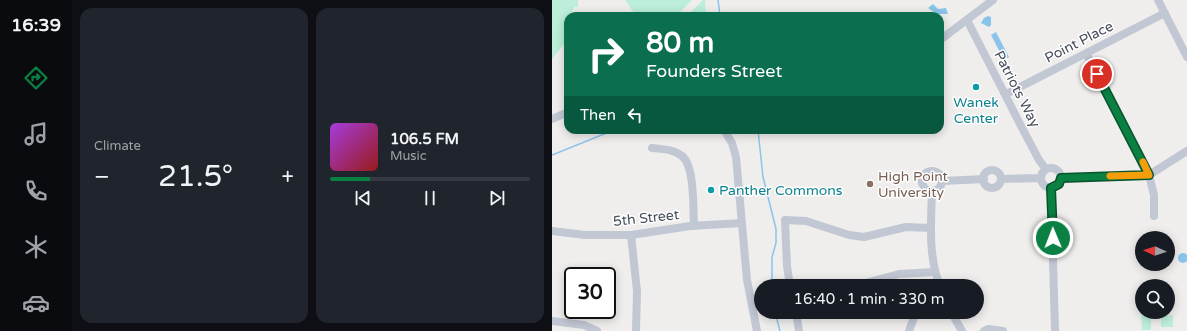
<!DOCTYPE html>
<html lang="en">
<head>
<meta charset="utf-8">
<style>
	body { margin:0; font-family:"Varela Round",sans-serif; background:#20242c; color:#f1f3f6; height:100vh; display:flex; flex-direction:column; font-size:15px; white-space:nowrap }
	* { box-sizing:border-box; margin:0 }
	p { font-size:13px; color:#9ea1a6 }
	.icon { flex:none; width:22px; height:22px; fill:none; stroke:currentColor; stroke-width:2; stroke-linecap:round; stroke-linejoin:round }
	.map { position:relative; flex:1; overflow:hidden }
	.sheet { display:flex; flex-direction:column; gap:8px; padding:8px; background:#0d0f14; width:480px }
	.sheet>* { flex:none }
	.guide { position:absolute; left:12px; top:12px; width:380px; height:122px; border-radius:12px; box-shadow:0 2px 10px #0003; background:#0b6e4f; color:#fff; overflow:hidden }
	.needle { width:26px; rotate:273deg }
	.buttons { position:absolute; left:583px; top:231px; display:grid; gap:8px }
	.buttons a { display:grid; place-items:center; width:40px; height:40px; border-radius:50%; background:#171b24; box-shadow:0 2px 10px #0003; font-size:20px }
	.speed { position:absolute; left:12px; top:267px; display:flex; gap:8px; font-size:20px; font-weight:700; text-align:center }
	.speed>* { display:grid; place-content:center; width:52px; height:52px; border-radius:50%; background:#171b24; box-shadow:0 2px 10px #0003; line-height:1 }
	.speed .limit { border:2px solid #111; border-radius:6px; background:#fff; color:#111 }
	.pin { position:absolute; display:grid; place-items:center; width:34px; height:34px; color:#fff; margin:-17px; border:2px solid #fff; border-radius:50%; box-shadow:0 1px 4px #0007 }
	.me { position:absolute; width:44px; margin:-22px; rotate:359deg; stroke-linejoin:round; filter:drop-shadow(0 0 3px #0008) }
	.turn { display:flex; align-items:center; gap:14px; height:84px; padding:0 16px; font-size:18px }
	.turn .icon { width:52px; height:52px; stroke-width:2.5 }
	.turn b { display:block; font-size:28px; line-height:34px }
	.then { display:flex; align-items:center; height:38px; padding:0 16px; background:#0003; gap:8px; font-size:15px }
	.big { font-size:30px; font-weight:600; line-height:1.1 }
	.sheet .card { flex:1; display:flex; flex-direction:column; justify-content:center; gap:6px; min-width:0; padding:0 14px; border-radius:12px; background:#20242c }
	.song { display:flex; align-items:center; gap:12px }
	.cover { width:48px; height:48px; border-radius:6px; background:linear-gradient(135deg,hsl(280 70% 55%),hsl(0 70% 35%)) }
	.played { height:4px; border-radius:2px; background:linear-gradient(90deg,#0b8043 20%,#363941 20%) }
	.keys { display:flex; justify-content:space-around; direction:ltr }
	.heat { display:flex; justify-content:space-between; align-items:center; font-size:22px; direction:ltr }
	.sheet .tiles { flex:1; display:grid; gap:8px; grid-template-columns:repeat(2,1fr) }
	.trip { position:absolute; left:202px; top:279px; width:230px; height:40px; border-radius:20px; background:#171b24; box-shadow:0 2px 10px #0003; font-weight:600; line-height:40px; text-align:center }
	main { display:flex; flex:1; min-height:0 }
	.tabs { display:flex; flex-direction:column; width:72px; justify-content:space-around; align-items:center; background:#090b0e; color:#9ea1a6 }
	.tabs .icon { width:28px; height:28px }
	.tabs .current { color:#0b8043 }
	.tabs b { font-size:18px; color:#f1f3f6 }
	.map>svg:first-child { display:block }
</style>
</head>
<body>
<main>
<nav class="tabs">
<b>16:39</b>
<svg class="icon current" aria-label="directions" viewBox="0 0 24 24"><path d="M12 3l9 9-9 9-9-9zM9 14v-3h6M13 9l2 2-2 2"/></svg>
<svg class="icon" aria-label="music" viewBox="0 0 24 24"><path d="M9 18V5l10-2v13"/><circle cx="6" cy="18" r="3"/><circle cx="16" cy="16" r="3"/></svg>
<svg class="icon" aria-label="phone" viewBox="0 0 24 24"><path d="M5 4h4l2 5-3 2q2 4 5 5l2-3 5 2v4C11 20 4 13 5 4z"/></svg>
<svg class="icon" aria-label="climate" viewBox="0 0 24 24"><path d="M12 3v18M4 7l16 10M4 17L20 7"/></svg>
<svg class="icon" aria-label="car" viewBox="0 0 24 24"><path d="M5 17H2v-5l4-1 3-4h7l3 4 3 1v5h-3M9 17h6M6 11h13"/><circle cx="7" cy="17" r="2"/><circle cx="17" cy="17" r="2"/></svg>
</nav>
<section class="sheet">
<div class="tiles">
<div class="card"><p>Climate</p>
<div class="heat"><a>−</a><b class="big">21.5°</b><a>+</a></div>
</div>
<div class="card">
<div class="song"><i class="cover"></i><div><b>106.5 FM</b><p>Music</p></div></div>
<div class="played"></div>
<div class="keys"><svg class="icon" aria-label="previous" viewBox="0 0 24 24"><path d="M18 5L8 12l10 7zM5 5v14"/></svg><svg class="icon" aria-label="pause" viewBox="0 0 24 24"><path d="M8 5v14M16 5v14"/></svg><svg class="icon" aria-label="next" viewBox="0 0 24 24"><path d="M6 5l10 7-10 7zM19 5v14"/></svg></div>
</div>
</div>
</section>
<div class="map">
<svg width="635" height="331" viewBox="0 0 635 331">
	<rect width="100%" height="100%" fill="#f0eeed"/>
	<path fill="#bceed9" d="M0,0h26v7h-4l-4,9h-2v23l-16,20z
		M73,0h67l-13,13 -6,3h-37z
		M151,0h2l1,16h-19z
		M589,314h10v16h-9z
		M621,315v12h-12v-11z"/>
	<path fill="#89c4eb" d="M381,4l5,5 8,-1 2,6h-11l-9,-6z
		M436,16l3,1v8l-2,2 -8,-4 3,-5z
		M444,32l13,25 -5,3 -13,-25z
		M626 258a5 5 0 1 1 10 0a5 5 0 1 1-10 0Z"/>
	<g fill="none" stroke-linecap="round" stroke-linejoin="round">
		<path stroke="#89c4eb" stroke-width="1.5" d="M166,0l2,16
			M206,130l5,47 13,52v14l-4,14v29
			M0,155l62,-25
			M223,312l5,19"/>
		<path stroke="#c1c7d3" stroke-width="8" d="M606,0l29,57
			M415,20l52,102 20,38 7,9
			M388,40l53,-40
			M534,53l63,122 5,20v21
			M454,94l159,-81
			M0,119l16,-7
			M172,130l8,13 4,14 11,123 10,51
			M100,148c10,1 21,1 30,8 13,10 11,53 12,70
			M489 178a10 10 0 1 1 20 0a10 10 0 1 1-20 0Z
			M431 179a9 9 0 1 1 18 0a9 9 0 1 1-18 0Z
			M370 181a10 10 0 1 1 20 0a10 10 0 1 1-20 0Z
			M509,178l88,-3 38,-24
			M449,179l40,-1
			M390,181l42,-2
			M499,188l4,143
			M380,191c-1,32 -4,65 8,95
			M0,231l33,4h46l59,-9 52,-3
			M79,235l6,56 -1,40
			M313,283l34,-9 36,-2
			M238,286l-3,-20 -2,-46 21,1 43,14 15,2 42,-10 25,1
			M244,312l3,19
			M399,312l11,19
			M0,321l32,4 13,6
			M357,331l7,-19
			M432,331l4,-2 15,2"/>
	</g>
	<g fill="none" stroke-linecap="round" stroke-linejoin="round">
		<defs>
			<path id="route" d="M501,238l-2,-50 8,-4 2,-6 88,-3 -52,-101"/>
		</defs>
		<use href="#route" stroke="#07532c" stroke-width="10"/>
		<use href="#route" stroke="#0b8043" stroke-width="7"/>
		<path stroke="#f59e0b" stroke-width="7" d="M558,176l39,-1 -6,-13"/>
	</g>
	<g fill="#0f9aa8" stroke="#fff" stroke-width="1.5">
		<circle cx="424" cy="87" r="4"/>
		<circle cx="159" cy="190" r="4"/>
	</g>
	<circle fill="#8d6e63" stroke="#fff" stroke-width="1.5" cx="318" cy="184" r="4"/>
	<g text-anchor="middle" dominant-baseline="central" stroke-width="3" stroke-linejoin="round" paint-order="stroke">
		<g font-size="14" fill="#464d5b" stroke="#fff">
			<text transform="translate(527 42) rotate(-27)">Point Place</text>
			<text transform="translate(465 89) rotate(63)">Patriots Way</text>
			<text transform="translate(94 218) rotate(-6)">5th Street</text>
		</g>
		<g font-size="14" fill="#0d838f" stroke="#fff">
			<text x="424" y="102">Wanek<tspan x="424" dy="16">Center</tspan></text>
			<text x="167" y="190" text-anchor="start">Panther Commons</text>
		</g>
		<g font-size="14" fill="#785e54" stroke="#fff" text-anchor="start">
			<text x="326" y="176">High Point<tspan x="326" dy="16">University</tspan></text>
		</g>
	</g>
</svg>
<div class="buttons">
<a><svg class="needle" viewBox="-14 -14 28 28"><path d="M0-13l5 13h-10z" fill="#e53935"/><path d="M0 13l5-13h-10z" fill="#9ea1a6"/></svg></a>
<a><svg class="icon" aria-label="search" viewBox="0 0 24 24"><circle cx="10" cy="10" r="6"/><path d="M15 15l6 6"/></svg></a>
</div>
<div class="speed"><div class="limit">30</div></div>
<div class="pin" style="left:545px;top:74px;background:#d93025"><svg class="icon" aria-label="arrive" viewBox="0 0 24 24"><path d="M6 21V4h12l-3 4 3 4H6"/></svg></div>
<svg class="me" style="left:501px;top:238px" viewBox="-20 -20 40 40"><circle r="17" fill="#0b8043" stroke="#fff" stroke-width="3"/><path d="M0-11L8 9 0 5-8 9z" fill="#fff"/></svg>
<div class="trip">16:40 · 1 min · 330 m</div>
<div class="guide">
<div class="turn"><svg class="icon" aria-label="right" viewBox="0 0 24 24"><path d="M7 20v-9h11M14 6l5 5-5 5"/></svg><div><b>80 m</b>Founders Street</div></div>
<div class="then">Then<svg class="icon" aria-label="left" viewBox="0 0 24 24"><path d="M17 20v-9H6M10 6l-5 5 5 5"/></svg></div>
</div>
</div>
</main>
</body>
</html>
